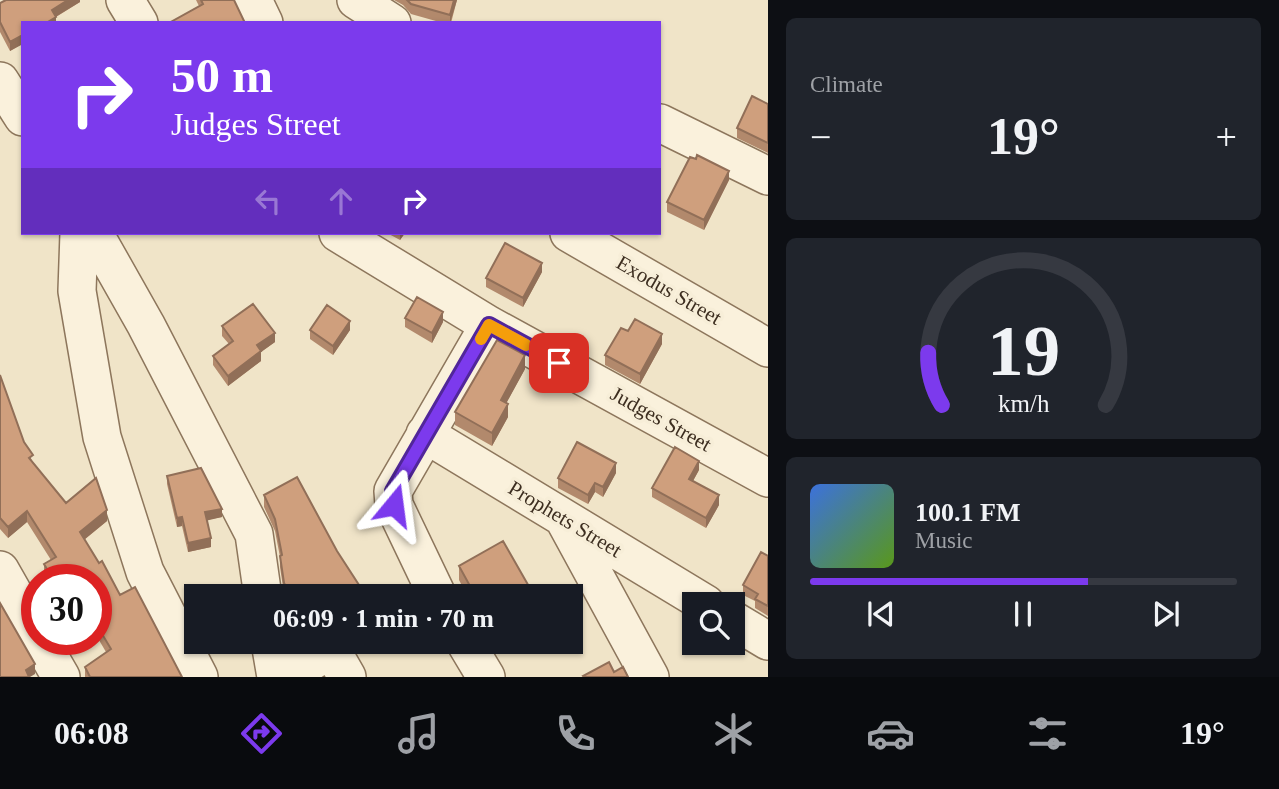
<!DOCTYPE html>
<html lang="en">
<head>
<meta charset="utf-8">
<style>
	body { margin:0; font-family:"Times New Roman",serif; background:#20242c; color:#f1f3f6; height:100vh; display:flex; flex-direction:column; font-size:26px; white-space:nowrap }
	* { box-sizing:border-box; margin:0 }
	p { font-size:23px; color:#9ea1a6 }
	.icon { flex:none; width:38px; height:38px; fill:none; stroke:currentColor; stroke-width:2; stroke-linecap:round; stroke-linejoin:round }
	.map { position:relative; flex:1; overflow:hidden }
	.details { display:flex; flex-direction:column; gap:18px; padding:18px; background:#0d0f14; width:511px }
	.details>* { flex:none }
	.top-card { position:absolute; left:21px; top:21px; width:640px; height:214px; border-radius:0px; box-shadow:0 2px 5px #0004; background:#7c3aed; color:#fff; overflow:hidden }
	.tools { position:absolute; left:682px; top:592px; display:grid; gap:14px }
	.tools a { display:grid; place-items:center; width:63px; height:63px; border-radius:0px; background:#171b24; box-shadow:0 2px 5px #0004; font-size:35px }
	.speed { position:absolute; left:21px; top:564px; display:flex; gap:14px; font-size:35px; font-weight:700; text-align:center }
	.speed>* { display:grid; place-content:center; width:91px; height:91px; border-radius:50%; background:#171b24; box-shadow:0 2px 5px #0004; line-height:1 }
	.speed .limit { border:10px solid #d22; background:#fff; color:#111 }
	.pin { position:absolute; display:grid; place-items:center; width:60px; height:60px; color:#fff; margin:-30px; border-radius:14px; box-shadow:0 4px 10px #0006 }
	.me { position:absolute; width:77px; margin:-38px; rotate:16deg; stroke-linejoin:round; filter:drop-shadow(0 0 5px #0008) }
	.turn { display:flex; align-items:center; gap:24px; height:147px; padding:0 35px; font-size:32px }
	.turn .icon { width:91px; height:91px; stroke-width:2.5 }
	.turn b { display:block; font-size:49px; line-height:60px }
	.lanes { display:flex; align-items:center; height:66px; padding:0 35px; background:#0003; justify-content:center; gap:35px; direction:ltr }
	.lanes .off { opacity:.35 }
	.big { font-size:52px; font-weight:700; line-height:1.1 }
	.details .card { flex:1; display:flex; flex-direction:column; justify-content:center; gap:10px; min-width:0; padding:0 24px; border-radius:10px; background:#20242c }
	.details .dial { align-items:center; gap:0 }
	.dial svg { height:182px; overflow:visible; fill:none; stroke:#363941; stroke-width:7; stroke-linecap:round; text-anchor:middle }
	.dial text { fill:#f1f3f6; stroke:none }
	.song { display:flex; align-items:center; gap:21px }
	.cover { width:84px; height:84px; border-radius:10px; background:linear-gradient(135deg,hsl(220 70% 55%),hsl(90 70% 35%)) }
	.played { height:7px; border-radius:4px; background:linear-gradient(90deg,#7c3aed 65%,#363941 65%) }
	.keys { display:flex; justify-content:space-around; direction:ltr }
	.heat { display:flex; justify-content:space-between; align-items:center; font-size:38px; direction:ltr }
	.trip { position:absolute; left:184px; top:584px; width:399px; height:70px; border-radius:0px; background:#171b24; box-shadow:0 2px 5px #0004; font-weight:700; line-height:70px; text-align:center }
	.menu { display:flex; height:112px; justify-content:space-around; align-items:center; background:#090b0e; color:#9ea1a6 }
	.menu .icon { width:49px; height:49px }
	.menu .active { color:#7c3aed }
	.menu b { font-size:32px; color:#f1f3f6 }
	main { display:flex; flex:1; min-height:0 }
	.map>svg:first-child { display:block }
</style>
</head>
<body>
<main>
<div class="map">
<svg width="768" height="677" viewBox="0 0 768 677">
	<rect width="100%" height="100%" fill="#f0e4c8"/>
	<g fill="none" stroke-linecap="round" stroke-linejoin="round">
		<defs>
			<path id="minor" d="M125,0l14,23
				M253,0l11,23
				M356,0l36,23
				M0,81l23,36
				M660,123l108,53
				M79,233l-2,58 25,146 43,135 54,105
				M94,233l52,92 108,209 9,63
				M338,233l151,92 279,153
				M569,233l199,115
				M425,434l281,170
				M565,521l85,156
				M0,570l37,65
				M438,597l-44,-92 -1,-14 96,-166
				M733,620l35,21
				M39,639l22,38
				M270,642l6,35
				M465,642l21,35
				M331,649l16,28
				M288,677l53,-35"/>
		</defs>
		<use href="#minor" stroke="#8d765c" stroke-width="40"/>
		<use href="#minor" stroke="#faf1dc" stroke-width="37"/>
	</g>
	<path fill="#b2896c" d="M80,0v2l-24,15v6l-46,28 -10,-19v-29z
		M196,0h38l-35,6z
		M394,0h63l-6,23h-8l-32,-9 -8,-9z
		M768,104v49l-31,-15v-10z
		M696,159l33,21 -25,50 -37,-18v-10z
		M387,233h18l-5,7z
		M542,272l-19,35 -37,-20v-9z
		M405,318l38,4 -11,21 -27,-16z
		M222,326l53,16 -14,10v9l-33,25 -15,-21v-9l16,-12 -7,-8z
		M310,330h40l-17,25 -23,-16z
		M628,331l34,13 -22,40 -35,-19v-10z
		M525,369l-19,34 2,14 -16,29 -37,-21v-13z
		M0,375l24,67 9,21 33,40 41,18 -23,19 36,55 62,82h-97v-10l21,-15 -10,-17v-56h-49l-3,-4v-11l7,-4 -24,-38 -19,16 -8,-9z
		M699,470l-6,11 26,24 -13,23 -54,-31v-9z
		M616,473l-13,24 -8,-5 -7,12 -30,-16v-10z
		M167,476l55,41 -16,3 5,27 -23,5 -6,-26 -5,1 -10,-43z
		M264,495l95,102h-74l-1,-3 -4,-27v-10l-5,-26 -11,-24z
		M768,556v60l-13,-8v-7l-12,-6v-10z
		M459,566l76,31h-67l-9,-17z"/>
	<path fill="#916f58" d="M68,0h12v2l-28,17v-9z
		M454,0h3l-7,23v-8z
		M56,17v6h-10z
		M23,35v9l-13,7v-9z
		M729,171v9l-25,50v-10z
		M400,233h5l-5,7z
		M542,263v9l-19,35v-9z
		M443,312v10l-11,21v-10z
		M350,321v9l-17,25v-9z
		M275,333v9l-14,10v9l-33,25v-10l29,-31z
		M662,334v10l-22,40v-10z
		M525,355v14l-24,44v-13z
		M508,404v13l-16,29v-13z
		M699,461v9l-10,18v-9z
		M616,463v10l-13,24v-10z
		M595,483v9l-7,12v-9z
		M719,495v10l-13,23v-10z
		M222,509v8l-17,4v-9z
		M107,510v11l-27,22v-11z
		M27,511v11l-19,16v-11z
		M182,517v9l-5,1v-9z
		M211,538v9l-23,5v-9z
		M359,585v12h-14v-3z
		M296,642h7l-7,5z
		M35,664v10l-5,3h-4v-7z"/>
	<path fill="#cf9f7d" stroke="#916f58" stroke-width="2" d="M6,0h62l-16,10 4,7 -10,6h-23v12l-13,7 -10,-20v-19z
		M201,0h33l11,23h-76l34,-19z
		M407,0h47l-4,15 -39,-11z
		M752,96l16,8v39l-31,-15z
		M697,155l32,16 -25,49 -37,-18 23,-45 6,2z
		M505,243l37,20 -19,35 -37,-20z
		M417,297l26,15 -11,21 -27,-15z
		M253,304l22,29 -18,12 4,6 -33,25 -15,-20 20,-15 -11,-15z
		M327,305l23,16 -17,25 -23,-16z
		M635,319l27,15 -22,40 -35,-19 16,-27 7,3z
		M497,340l28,15 -24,45 7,4 -16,29 -37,-21z
		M0,375l24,67 9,13 -4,3 37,45 30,-25 11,32 -27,22 19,31 3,-2 18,34 15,-8 47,90h-92l-5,-10 26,-18 -15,-25v-45h-43l-9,-15 12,-7 -29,-46 -19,16 -8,-9z
		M577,442l39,21 -13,24 -8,-4 -7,12 -30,-17z
		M675,447l24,14 -10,18 30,16 -13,23 -54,-30z
		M201,468l21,41 -17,3 6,26 -23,5 -6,-26 -5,1 -10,-42z
		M297,477l40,74 22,34 -14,9 1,3h-54l-8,-14 -4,-27 2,-1 -7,-36 -11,-24z
		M503,541l32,56h-59l-17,-31z
		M761,552l7,4v50l-13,-7 3,-5 -15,-9z
		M0,603l35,61 -9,6 3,7h-29z
		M609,662l5,10 9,-5 5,10h-44l-1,-1z"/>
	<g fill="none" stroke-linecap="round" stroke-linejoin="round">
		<defs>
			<path id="route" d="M394,505l-1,-14 96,-166 70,38"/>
		</defs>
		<use href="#route" stroke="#51269a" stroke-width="18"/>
		<use href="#route" stroke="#7c3aed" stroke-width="12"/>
		<path stroke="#f59e0b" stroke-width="12" d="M481,339l8,-14 37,20"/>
	</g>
	<g text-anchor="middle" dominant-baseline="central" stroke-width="7" stroke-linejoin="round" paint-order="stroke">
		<g font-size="21" fill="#3d2e20" stroke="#f7eed8">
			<text transform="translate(669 290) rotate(30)">Exodus Street</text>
			<text transform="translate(661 419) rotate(29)">Judges Street</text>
			<text transform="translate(565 519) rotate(31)">Prophets Street</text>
		</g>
	</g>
</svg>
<div class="tools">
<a><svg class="icon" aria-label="search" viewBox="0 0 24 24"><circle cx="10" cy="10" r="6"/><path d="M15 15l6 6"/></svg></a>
</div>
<div class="speed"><div class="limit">30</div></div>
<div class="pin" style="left:559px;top:363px;background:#d93025"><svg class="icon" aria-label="arrive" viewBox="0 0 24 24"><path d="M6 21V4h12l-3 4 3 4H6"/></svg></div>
<svg class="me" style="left:394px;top:505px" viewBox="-20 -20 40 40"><path d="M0-17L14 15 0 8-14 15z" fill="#7c3aed" stroke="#fff" stroke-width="4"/></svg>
<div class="trip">06:09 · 1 min · 70 m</div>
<div class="top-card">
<div class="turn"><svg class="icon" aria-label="right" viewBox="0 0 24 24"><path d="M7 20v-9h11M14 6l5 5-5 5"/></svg><div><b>50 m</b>Judges Street</div></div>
<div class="lanes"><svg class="icon off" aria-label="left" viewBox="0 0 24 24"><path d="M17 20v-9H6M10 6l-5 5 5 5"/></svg><svg class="icon off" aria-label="ahead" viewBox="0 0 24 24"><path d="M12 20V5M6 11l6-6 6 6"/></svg><svg class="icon" aria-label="right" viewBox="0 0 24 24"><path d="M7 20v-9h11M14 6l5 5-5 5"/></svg></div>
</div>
</div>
<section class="details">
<div class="card"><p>Climate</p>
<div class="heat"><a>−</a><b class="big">19°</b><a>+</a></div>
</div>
<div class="card dial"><svg viewBox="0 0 100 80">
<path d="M14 69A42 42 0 1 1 86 69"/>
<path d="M14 69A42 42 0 0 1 8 46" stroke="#7c3aed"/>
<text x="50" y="56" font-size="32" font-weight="700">19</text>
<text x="50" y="72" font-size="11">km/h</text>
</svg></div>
<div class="card">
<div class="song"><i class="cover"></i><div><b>100.1 FM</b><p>Music</p></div></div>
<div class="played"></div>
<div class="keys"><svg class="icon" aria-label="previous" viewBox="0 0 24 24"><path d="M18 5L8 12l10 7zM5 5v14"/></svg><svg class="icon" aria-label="pause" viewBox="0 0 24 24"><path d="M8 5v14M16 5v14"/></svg><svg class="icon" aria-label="next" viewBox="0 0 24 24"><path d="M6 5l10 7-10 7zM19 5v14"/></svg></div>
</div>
</section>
</main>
<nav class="menu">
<b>06:08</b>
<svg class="icon active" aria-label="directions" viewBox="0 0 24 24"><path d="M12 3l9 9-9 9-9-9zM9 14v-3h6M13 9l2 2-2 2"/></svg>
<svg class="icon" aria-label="music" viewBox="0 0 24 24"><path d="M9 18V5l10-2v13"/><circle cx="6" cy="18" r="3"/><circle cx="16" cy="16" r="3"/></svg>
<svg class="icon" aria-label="phone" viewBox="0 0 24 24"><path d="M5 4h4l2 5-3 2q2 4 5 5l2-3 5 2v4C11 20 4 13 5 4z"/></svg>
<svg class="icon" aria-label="climate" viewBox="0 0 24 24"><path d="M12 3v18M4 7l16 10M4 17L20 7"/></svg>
<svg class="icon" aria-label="car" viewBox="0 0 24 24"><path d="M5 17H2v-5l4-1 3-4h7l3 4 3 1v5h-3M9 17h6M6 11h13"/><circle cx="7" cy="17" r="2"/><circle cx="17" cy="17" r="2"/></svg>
<svg class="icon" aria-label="filters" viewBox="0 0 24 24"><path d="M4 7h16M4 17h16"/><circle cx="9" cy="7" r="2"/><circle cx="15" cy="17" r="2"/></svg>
<b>19°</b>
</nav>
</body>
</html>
